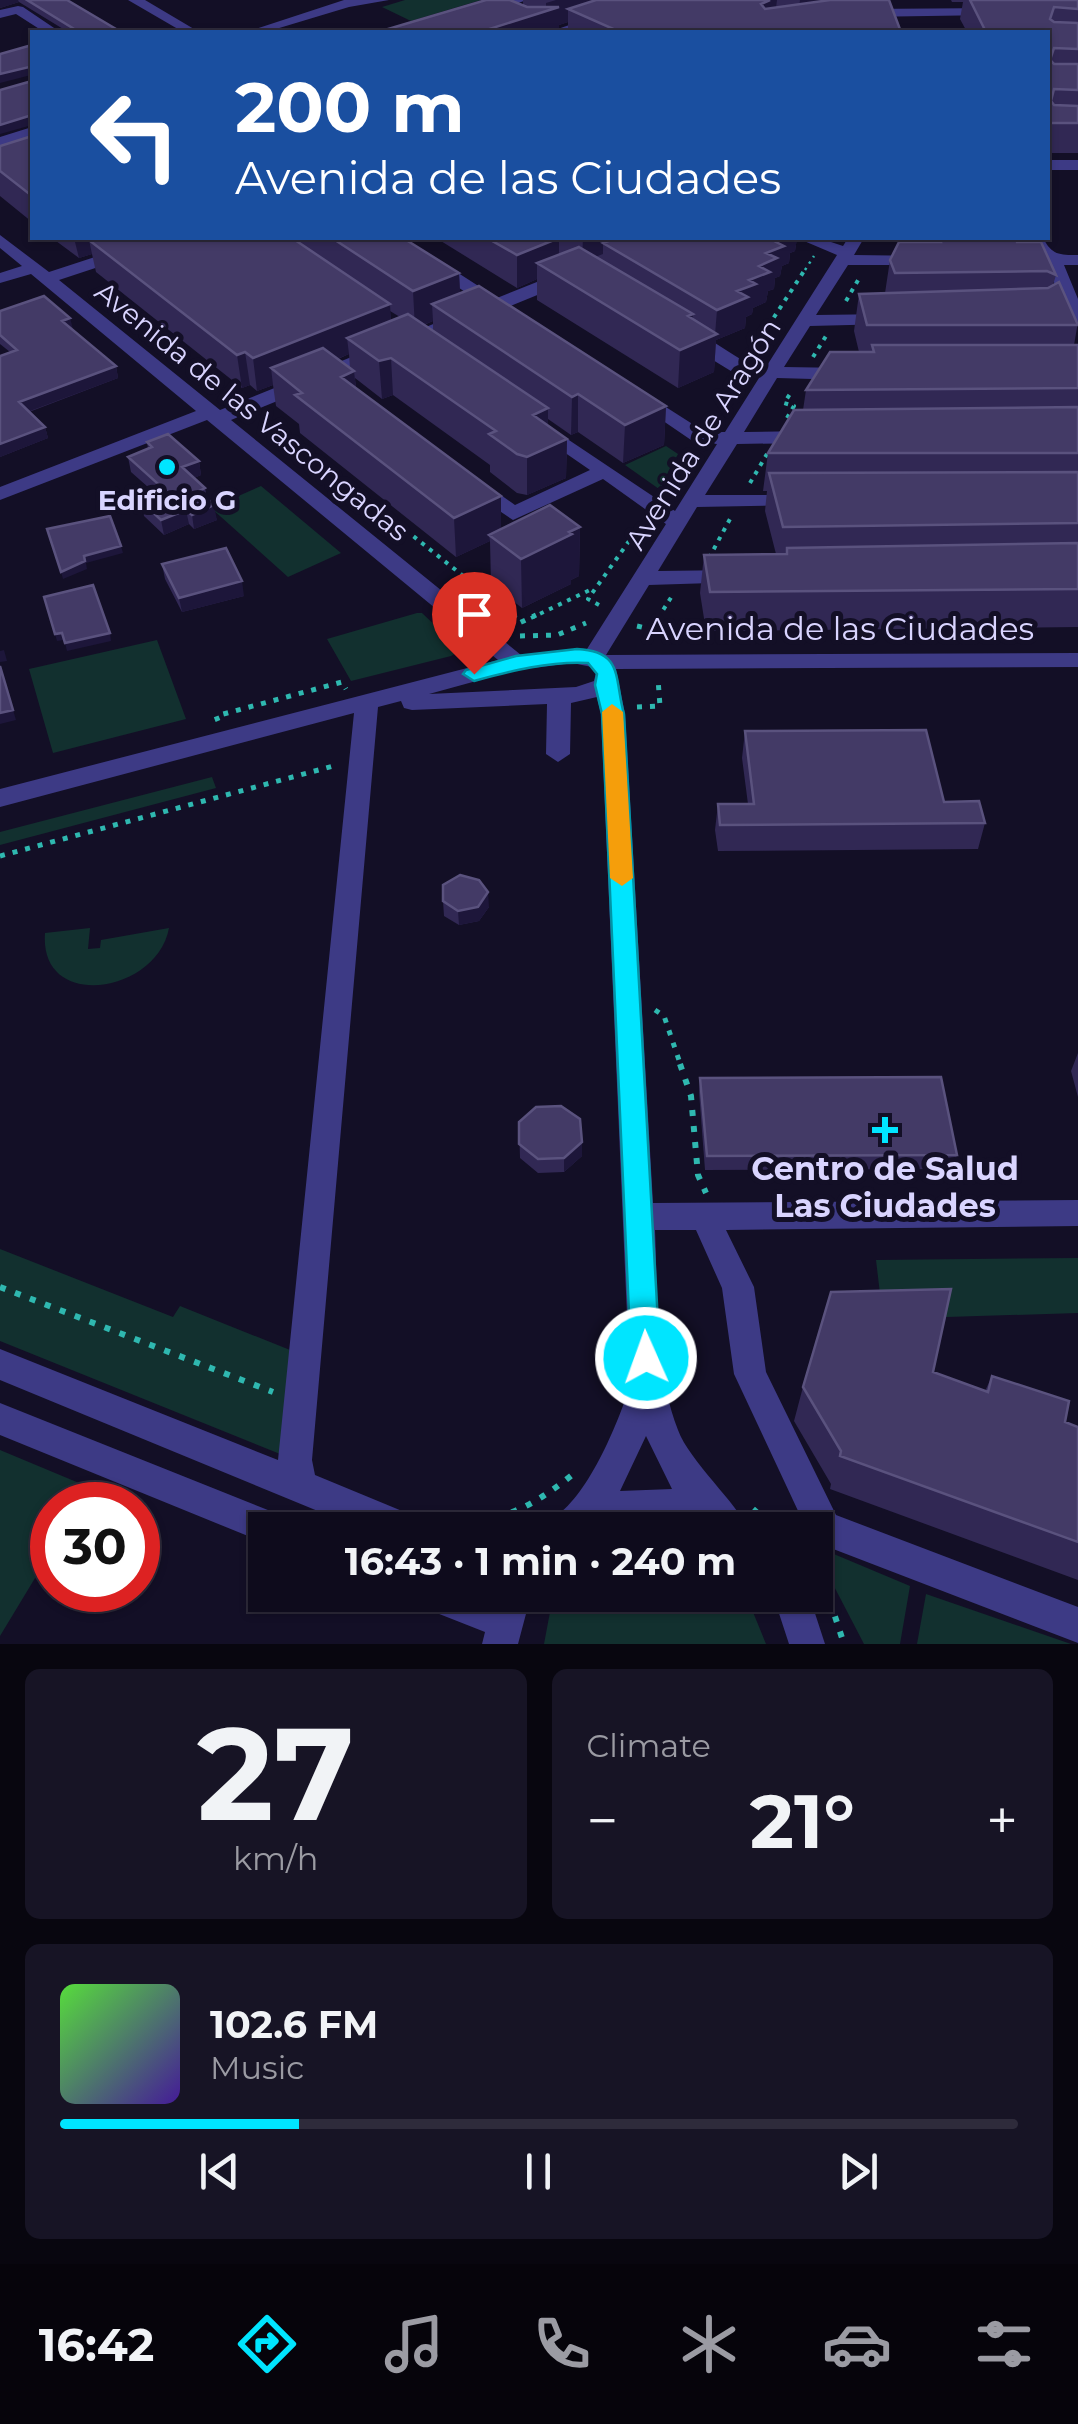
<!DOCTYPE html>
<html lang="en">
<head>
<meta charset="utf-8">
<style>
	body { margin:0; font-family:Montserrat,sans-serif; background:#171425; color:#f1f3f6; height:100vh; display:flex; flex-direction:column; font-size:38px; white-space:nowrap }
	* { box-sizing:border-box; margin:0 }
	p { font-size:32px; color:#9b9ba3 }
	.icon { flex:none; width:55px; height:55px; fill:none; stroke:currentColor; stroke-width:2; stroke-linecap:round; stroke-linejoin:round }
	.map { position:relative; height:1644px; overflow:hidden }
	.panel { display:flex; flex-direction:column; gap:25px; padding:25px; background:#08060f; flex:1 }
	.panel>* { flex:none }
	.hud { position:absolute; left:30px; top:30px; width:1020px; height:210px; border-radius:0px; box-shadow:0 2px 8px #0004,0 0 0 2px #2e2b3b; background:#1a4fa0; color:#fff; overflow:hidden }
	.speed { position:absolute; left:30px; top:1482px; display:flex; gap:20px; font-size:50px; font-weight:700; text-align:center }
	.speed>* { display:grid; place-content:center; width:130px; height:130px; border-radius:50%; background:#0e0b1c; box-shadow:0 2px 8px #0004,0 0 0 2px #2e2b3b; line-height:1 }
	.speed .limit { border:15px solid #d22; background:#fff; color:#111 }
	.pin { position:absolute; display:grid; place-items:center; width:85px; height:85px; color:#fff; margin:-102px -42px; border-radius:50% 50% 50% 0; rotate:-45deg; box-shadow:0 0 10px #0007 }
	.pin .icon { rotate:45deg }
	.me { position:absolute; width:110px; margin:-55px; rotate:358deg; stroke-linejoin:round; filter:drop-shadow(0 0 8px #0008) }
	.turn { display:flex; align-items:center; gap:35px; height:210px; padding:0 40px; font-size:45px }
	.turn .icon { width:130px; height:130px; stroke-width:2.5 }
	.turn b { display:block; font-size:70px; line-height:85px }
	.big { font-size:75px; font-weight:700; line-height:1.1 }
	.panel .card { flex:1; display:flex; flex-direction:column; justify-content:center; gap:15px; min-width:0; padding:0 35px; border-radius:15px; background:#171425 }
	.panel .dial { align-items:center; gap:0 }
	.dial b { font-size:130px; line-height:1 }
	.song { display:flex; align-items:center; gap:30px }
	.cover { width:120px; height:120px; border-radius:15px; background:linear-gradient(135deg,hsl(110 70% 55%),hsl(260 70% 35%)) }
	.played { height:10px; border-radius:5px; background:linear-gradient(90deg,#00e5ff 25%,#2e2b3b 25%) }
	.keys { display:flex; justify-content:space-around; direction:ltr }
	.heat { display:flex; justify-content:space-between; align-items:center; font-size:55px; direction:ltr }
	.panel .tiles { flex:1; display:grid; gap:25px; grid-template-columns:1fr 1fr }
	.card:last-child { grid-column:span 2 }
	.trip { position:absolute; left:248px; top:1512px; width:585px; height:100px; border-radius:0px; background:#0e0b1c; box-shadow:0 2px 8px #0004,0 0 0 2px #2e2b3b; font-weight:700; line-height:100px; text-align:center }
	.menu { display:flex; height:160px; justify-content:space-around; align-items:center; background:#06040b; color:#9b9ba3 }
	.menu .icon { width:70px; height:70px }
	.menu .current { color:#00e5ff }
	.menu b { font-size:45px; color:#f1f3f6 }
	.map>svg:first-child { display:block }
</style>
</head>
<body>
<div class="map">
<svg width="1078" height="1644" viewBox="0 0 1078 1644">
	<rect width="100%" height="100%" fill="#130f26"/>
	<path fill="#12302f" d="M405,0h76l-70,21 -29,-14z
		M666,446l12,8 -19,35 -34,-24z
		M261,486l80,67 -53,24 -77,-69z
		M417,613h5l39,37 -10,6 -100,25 -24,-42z
		M157,640l29,79 -133,34 -24,-84z
		M212,777l4,11 -216,57v-13z
		M90,928l-2,21 12,-1 1,-8 68,-12c-12,66 -130,84 -124,5z
		M0,1249l173,68 7,-11 125,50 -10,104 -295,-119z
		M1078,1258v55l-195,6 -7,-59z
		M0,1450l91,38 -11,17h-28v45l-52,86z
		M829,1552l81,34 -10,58h-36l-39,-75z
		M926,1594l145,50h-154z
		M560,1595h186l20,49h-222l6,-32z"/>
	<g fill="none" stroke-linecap="round" stroke-linejoin="round">
		<path stroke="#2fb8b0" stroke-width="2.5" stroke-dasharray="2.5 5" stroke-linecap="butt" d="M805,270l9,-14"/>
		<path stroke="#2fb8b0" stroke-width="4" stroke-dasharray="4 6" stroke-linecap="butt" d="M846,301l15,-26
			M752,351l54,-83
			M813,357l13,-21
			M265,418l251,200
			M787,418l7,-12 -10,-3 8,-12
			M750,483l17,-29
			M662,488l14,-20 8,-1
			M709,558l21,-39
			M599,605l-11,-6 56,-79
			M531,618l63,-30
			M658,618l14,-22"/>
		<path stroke="#2fb8b0" stroke-width="5" stroke-dasharray="5 8" stroke-linecap="butt" d="M512,615l9,7
			M637,626l13,3 9,-14
			M509,628l27,-13
			M520,636l37,-1 29,-12
			M637,707l23,-1 -2,-27
			M218,721l-2,-5 126,-34 4,7
			M0,856l337,-91
			M655,1010l9,6 17,50"/>
		<path stroke="#2fb8b0" stroke-width="6" stroke-dasharray="6 10" stroke-linecap="butt" d="M680,1064l11,32 7,79 8,18
			M0,1287l273,105
			M753,1509l24,21
			M433,1516c55,15 97,-7 139,-41
			M815,1573l13,22 16,49"/>
		<path fill="#3d3a85" fill-rule="evenodd" d="M128,0h17l54,32h-16z
			M344,0h45l-40,7 -83,25h-20z
			M506,0h21l-99,32h-20z
			M642,0h20l-94,32h-19z
			M18,6l5,1 37,25h-16l-28,-18 -16,4v-8z
			M998,8l2,3 -7,4 -130,2 -7,-4 7,-4z
			M32,127v10l-32,10v-10z
			M1048,160h30v10h-30z
			M0,235l49,37 104,-34h23l-2,4 -115,38 161,130 263,-106 -98,-66h19l93,60 65,-26h12v8l-343,140 290,235 66,-6 79,-125 -63,-45 -90,41 -46,-31v-8h14l34,24 75,-35 -58,-40v-8l7,-2 136,91 42,-67 -23,-2 -63,-43 9,-6 7,2 58,37h20l34,-54 -20,-2 -57,-35v-8c29,-4 53,33 84,34l71,-112 -40,-17h22l24,8 5,-8h16l-10,17 75,1 2,4 -8,5h-75l-32,50 74,-1 9,5 -9,5 -80,2 -26,41 64,1 9,6 -9,6 -71,-2 -33,54 64,-1 10,6 -10,6 -71,1 -32,51h93l10,6 -3,4 -108,2 -39,64 78,-1 8,2 3,5 -3,5 -95,3 -43,70 472,-2v14l-462,2 9,45 28,489 425,-3v26l-352,4 28,57 12,85 70,143 242,92v36l-263,-101v-12h-8l-73,-156 -12,-86 -26,-58h-41c3,66 -1,138 23,200 12,33 68,82 69,100h-52l-40,-8 -51,8h-58l6,-12c34,-17 67,-96 78,-133l-29,-671 -4,-17 -26,6 -1,51 -12,8 -12,-8 1,-50 -135,6 -8,-2 -3,-7 -23,6 -66,753 3,15 104,43 6,12h-61l-364,-150v-31l278,111 76,-747 -354,94v-18l498,-129 -291,-240 -207,80v-13l196,-76 -165,-137 -31,9v-10l22,-7 -22,-18zM572,663l25,5 -3,13 -18,6 -147,7 87,-24zM646,1436l26,53 -52,2z
			M1027,238h16c9,17 16,17 35,17v10h-14l14,34v26l-9,-5 -22,-55h-29l-8,-5 8,-5h17z
			M0,1403l288,115 6,12h-29v13l-265,-108z
			M419,1595h64l11,4 1,-4h36l-13,49h-36l3,-12 -61,-24z
			M773,1595h36l16,49h-36z"/>
	</g>
	<path fill="#312854" fill-rule="evenodd" d="M0,0h67l54,32h-53l-49,-30 -19,6z
		M523,0h366l12,32h-333v-10l-9,3v7h-181l145,-26z
		M951,0h127v153h-30v-121h-81l-7,-13 3,-17h-11z
		M32,136v86l-32,-26v-50z
		M52,238h351l56,35 1,20 206,113 -2,39 -41,18 -45,-31 -7,3 -23,-16v7l19,13 -1,39 -39,17 -10,-2 -27,-21v-7l-97,-70 -11,4 -27,-21 1,11 145,107v33l79,-2 -1,49 -8,4v4l-49,24 -31,-24 -1,-43 -34,16 -156,-124 -1,-9 -23,-18 -3,-21 -16,6 -7,-6 -8,3 -146,-116 -4,-18 -13,4zM390,311l10,6 -9,4zM433,321v10l-9,-6zM349,354l1,14 -12,-9z
		M436,238h361l-2,13 -5,2 -1,10 -7,3 -2,10 -5,2 -1,11 -6,2 -2,11 -13,6 -1,6 -6,3 -1,11 -29,12 -2,32 -36,16 -141,-88v-21l-20,9z
		M919,238h97l1,4 39,33 -3,10 25,37 -4,23h4v282l-372,4 -6,-38 4,-38 72,-1 -11,-43 2,-20h-4l5,-38 35,-43 3,-20 53,-38 -5,-21 5,-37 26,-1 5,-33 31,-18z
		M0,311l72,19 44,36 2,12 -89,34 16,15 3,11 -48,19v-101l10,-4 -10,-8z
		M147,442l52,19 2,14 -7,3 11,10 2,10 10,22 -23,9 -5,-5 -25,11 -20,-19 -3,-15 16,-6 -26,-23 -3,-15 20,-8z
		M162,564l82,32 -62,16 -17,-33z
		M745,731l199,71 41,21 -7,26 -260,2 -3,-21 3,-26h30l-6,-46z
		M443,901l46,6 -10,14 -20,4 -15,-9z
		M1078,1053v44l-7,-26z
		M700,1078l257,77 -4,14 -248,1 -6,-78z
		M519,1122l63,20v14l-18,16 -26,1 -18,-15z
		M933,1372l52,19 7,-15 73,46 13,5v153l-248,-91 1,-5 -37,-63 9,-34z"/>
	<path fill="#1d163a" d="M0,0h18l1,2 -19,6z
		M556,0h75l-63,9v13l-9,3v7h-79l66,-20v-9z
		M770,0h7l-3,24 -13,-20z
		M800,0h78l-80,16z
		M29,67l2,8 -31,8v-9z
		M32,115v10l-32,9v-9z
		M74,238h68l-53,2 3,14 -13,4z
		M559,238v32l-22,-7v16l-20,9v-33z
		M583,238h51l-31,5v11l-21,8z
		M781,238h16l-2,13 -5,2 -1,10 -7,3 -2,10 -5,2 -1,11 -6,2 -2,11 -13,6 -1,6 -6,3 -1,11 -29,12 -2,32 -36,16 2,-38 8,-34 5,-2 -2,32 24,-11 2,-25 32,-30 10,-14 15,-25z
		M459,273l2,37 -29,-6 1,17 -18,7 -2,-37z
		M390,304l2,33 -45,1 2,16 -63,26 -15,-12 2,17 -16,6 -4,-33z
		M70,318l3,11 -11,-8z
		M245,352l5,33 -8,3 -5,-33z
		M391,358l2,37 -11,4 -3,-38z
		M116,366l2,12 -96,36 -3,-12z
		M354,371l4,38 -17,-32z
		M578,394v38l-7,3 1,-38z
		M666,406l-2,39 -41,18 2,-38z
		M548,408v38l-15,-31z
		M45,427l3,11 -48,19v-13z
		M567,439l-1,39 -39,17v-38z
		M199,461l2,14 -16,7 -3,-15z
		M501,496v39h-12l1,6 -34,16 -2,-39z
		M214,505l3,15 -23,9 -2,-14z
		M186,510l3,14 -25,11 -3,-15z
		M580,527l-1,49 -8,4v4l-49,24 -1,-49z
		M121,546l2,7 -37,10 1,6 -24,10 -2,-7 23,-16z
		M242,581l2,15 -62,16 -3,-14z
		M62,633l2,7 -7,1 -2,-7z
		M110,633l1,8 -44,10 -2,-8z
		M4,650l3,11 -7,1v-11z
		M0,666l16,54 -16,4z
		M488,892l1,15 -10,14 -20,4 -1,-14z
		M582,1142v14l-18,16v-14z"/>
	<path fill="#433a66" stroke="#5a527e" stroke-width="2.5" d="M27,0h40l54,32h-45h3z
		M486,0h24l17,7h32l-79,25h-102z
		M596,0h174l-9,4 4,5 65,-9h59l12,32h-281l-52,-23z
		M970,0h108v9l-24,-2 -4,12 4,3 24,1v26l-24,-1 -4,12 4,4h24v26l-24,-1 -3,12 3,4 24,1v17h-30v-91h-62z
		M32,45v24l-3,-2 -29,7v-20z
		M32,81v34l-32,10v-35z
		M32,136v60l-32,-25v-25z
		M97,238h195l98,66 -137,54 -8,-6 -8,3 -148,-115z
		M332,238h71l56,35 -46,18z
		M487,238h72l-42,17z
		M617,238h165l-8,3 10,5 -18,7 11,5 -18,8 11,6 -21,8 7,4 -19,7 11,6 -31,13 -114,-67z
		M940,238h76l1,4h24l15,33 -9,-4 -152,2 -5,-13 9,-18h42z
		M579,247l114,67 -5,2 29,18 -37,16 -143,-87z
		M1059,282l19,43h-211l-8,-31 189,-6z
		M479,286l187,120 -41,19 -47,-31 -6,3 -140,-93z
		M44,296l26,22 -8,3 54,45 -97,36 26,25 -45,17v-88l17,-6 -17,-15v-24z
		M408,314l140,94 -15,7 34,24 -40,18 -10,-3 -28,-20 7,-3 -105,-73 -12,3 -32,-23z
		M872,345h206v43l-272,2 24,-38h44z
		M323,348l31,23 -13,6 160,119 -47,22 -159,-123 7,-2 -31,-25z
		M1078,407v46h-310l26,-43z
		M168,434l31,27 -17,6 23,21 -6,3 15,14 -22,10 -6,-5 -25,10 -20,-19 25,-10 -38,-34 24,-10 -5,-5z
		M1078,472v51l-295,4 -14,-54z
		M550,505l30,22 -11,5 3,2 -51,25 -32,-24z
		M110,516l11,30 -37,10 1,5 -24,11 -14,-43z
		M1078,543v46l-368,3 -6,-37 83,-1v-6z
		M226,548l16,33 -63,17 -17,-34z
		M93,585l17,48 -45,10 -3,-10 -7,1 -11,-37z
		M0,666l13,44 -13,3z
		M926,730l18,72 35,-1 6,22 -265,2 -2,-21h36l-9,-73z
		M460,875l19,5 9,12 -10,15 -20,4 -15,-10v-16z
		M941,1077l16,78 -250,1 -7,-78z
		M561,1106l19,13 2,23 -18,16 -26,1 -19,-15v-22l17,-15z
		M951,1289l-18,83 55,20 4,-16 77,25 -4,21 13,5v115l-238,-86 1,-5 -38,-64 28,-95z"/>
	<path fill="#00e5ff" stroke="#0095a6" stroke-width="2.5" d="M577,649c47,2 37,30 47,65l36,644 -4,10 -10,4 -11,-4 -4,-10 -29,-644 -7,-29 2,-11 -9,-11c-39,-2 -77,8 -114,18l-11,-7 3,-4 50,-14z"/>
	<path fill="#f59e0b" d="M612,704l11,8 10,166 -11,8 -12,-8 -8,-166z"/>
	<g fill="#00e5ff" stroke="#130f26" stroke-width="4">
		<circle cx="167" cy="467" r="10"/>
		<path d="M880 1115h10v10h10v10h-10v10h-10v-10h-10v-10h10z"/>
	</g>
	<g text-anchor="middle" dominant-baseline="central" stroke-width="10" stroke-linejoin="round" paint-order="stroke">
		<g font-size="28" fill="#d9d4ff" stroke="#130f26">
			<text transform="translate(252 411) rotate(39)">Avenida de las Vascongadas</text>
			<text transform="translate(703 434) rotate(-58)">Avenida de Aragón</text>
		</g>
		<g font-size="28" font-weight="bold" fill="#d9d4ff" stroke="#130f26">
			<text x="167" y="500">Edificio G</text>
		</g>
		<g font-size="32" fill="#d9d4ff" stroke="#130f26">
			<text x="840" y="628">Avenida de las Ciudades</text>
		</g>
		<g font-size="32" font-weight="bold" fill="#d9d4ff" stroke="#130f26">
			<text x="885" y="1168">Centro de Salud<tspan x="885" dy="37">Las Ciudades</tspan></text>
		</g>
	</g>
</svg>
<div class="speed"><div class="limit">30</div></div>
<div class="pin" style="left:474px;top:674px;background:#d93025"><svg class="icon" aria-label="arrive" viewBox="0 0 24 24"><path d="M6 21V4h12l-3 4 3 4H6"/></svg></div>
<svg class="me" style="left:646px;top:1358px" viewBox="-20 -20 40 40"><circle r="17" fill="#00e5ff" stroke="#fff" stroke-width="3"/><path d="M0-11L8 9 0 5-8 9z" fill="#fff"/></svg>
<div class="trip">16:43 · 1 min · 240 m</div>
<div class="hud">
<div class="turn"><svg class="icon" aria-label="left" viewBox="0 0 24 24"><path d="M17 20v-9H6M10 6l-5 5 5 5"/></svg><div><b>200 m</b>Avenida de las Ciudades</div></div>
</div>
</div>
<section class="panel">
<div class="tiles">
<div class="card dial"><b>27</b><p>km/h</p></div>
<div class="card"><p>Climate</p>
<div class="heat"><a>−</a><b class="big">21°</b><a>+</a></div>
</div>
<div class="card">
<div class="song"><i class="cover"></i><div><b>102.6 FM</b><p>Music</p></div></div>
<div class="played"></div>
<div class="keys"><svg class="icon" aria-label="previous" viewBox="0 0 24 24"><path d="M18 5L8 12l10 7zM5 5v14"/></svg><svg class="icon" aria-label="pause" viewBox="0 0 24 24"><path d="M8 5v14M16 5v14"/></svg><svg class="icon" aria-label="next" viewBox="0 0 24 24"><path d="M6 5l10 7-10 7zM19 5v14"/></svg></div>
</div>
</div>
</section>
<nav class="menu">
<b>16:42</b>
<svg class="icon current" aria-label="directions" viewBox="0 0 24 24"><path d="M12 3l9 9-9 9-9-9zM9 14v-3h6M13 9l2 2-2 2"/></svg>
<svg class="icon" aria-label="music" viewBox="0 0 24 24"><path d="M9 18V5l10-2v13"/><circle cx="6" cy="18" r="3"/><circle cx="16" cy="16" r="3"/></svg>
<svg class="icon" aria-label="phone" viewBox="0 0 24 24"><path d="M5 4h4l2 5-3 2q2 4 5 5l2-3 5 2v4C11 20 4 13 5 4z"/></svg>
<svg class="icon" aria-label="climate" viewBox="0 0 24 24"><path d="M12 3v18M4 7l16 10M4 17L20 7"/></svg>
<svg class="icon" aria-label="car" viewBox="0 0 24 24"><path d="M5 17H2v-5l4-1 3-4h7l3 4 3 1v5h-3M9 17h6M6 11h13"/><circle cx="7" cy="17" r="2"/><circle cx="17" cy="17" r="2"/></svg>
<svg class="icon" aria-label="filters" viewBox="0 0 24 24"><path d="M4 7h16M4 17h16"/><circle cx="9" cy="7" r="2"/><circle cx="15" cy="17" r="2"/></svg>
</nav>
</body>
</html>
